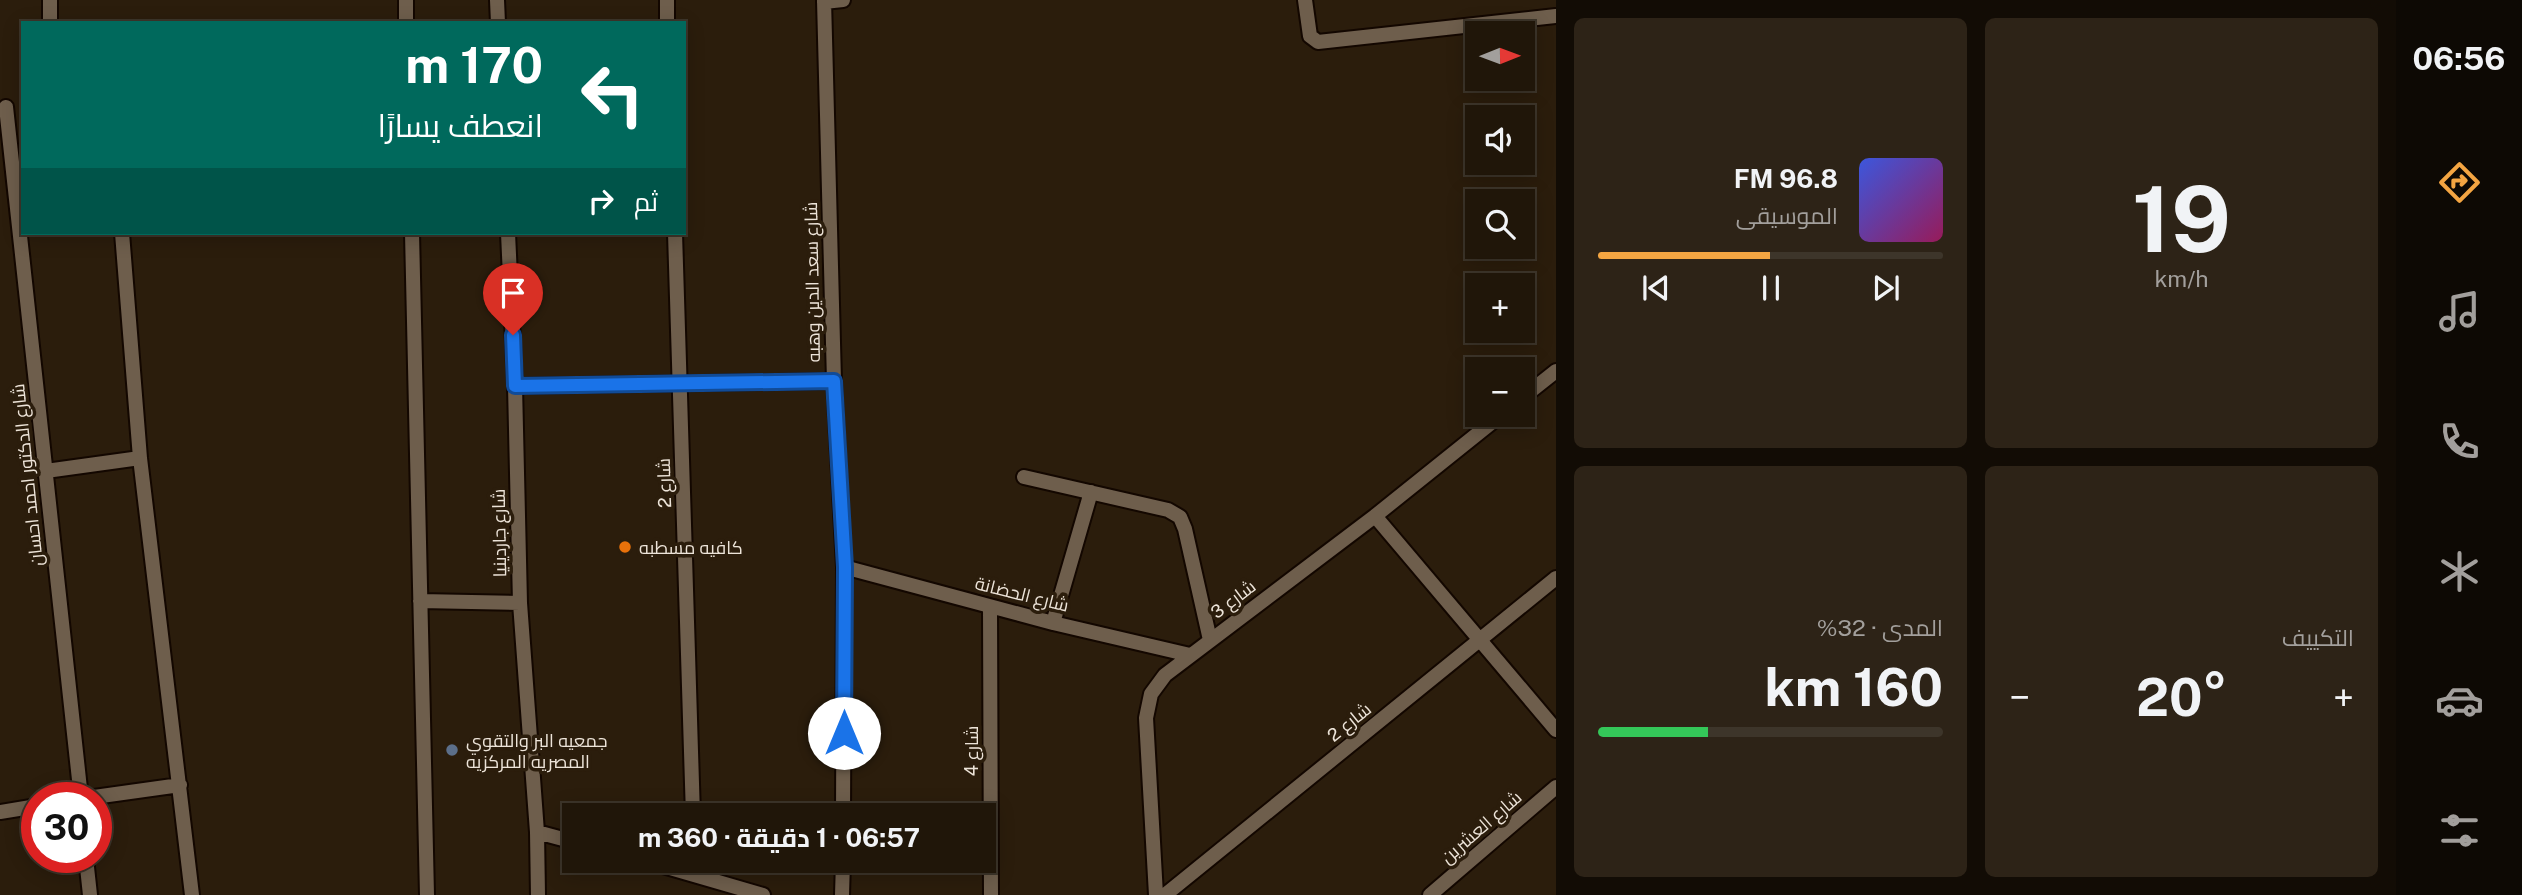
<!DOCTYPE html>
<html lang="ar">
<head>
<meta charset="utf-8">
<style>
	body { margin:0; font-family:"Public Sans",Cairo,sans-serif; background:#2d2317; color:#f1f3f6; direction:rtl; height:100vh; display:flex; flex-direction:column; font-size:26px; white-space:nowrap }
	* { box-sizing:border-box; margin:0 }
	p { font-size:23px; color:#a29f9c }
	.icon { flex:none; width:38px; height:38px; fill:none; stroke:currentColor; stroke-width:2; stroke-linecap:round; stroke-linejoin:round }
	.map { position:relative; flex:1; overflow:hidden; direction:ltr }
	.drawer { display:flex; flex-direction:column; gap:18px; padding:18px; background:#120c05; width:840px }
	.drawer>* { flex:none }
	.top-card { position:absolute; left:21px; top:21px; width:665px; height:214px; border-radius:0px; box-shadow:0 4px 18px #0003,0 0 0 2px #3d352a; direction:rtl; background:#00695c; color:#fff; overflow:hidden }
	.needle { width:46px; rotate:89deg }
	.fabs { position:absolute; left:1465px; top:21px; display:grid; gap:14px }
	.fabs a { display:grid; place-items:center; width:70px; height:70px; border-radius:0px; background:#201609; box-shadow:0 4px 18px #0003,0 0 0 2px #3d352a; font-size:35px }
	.speed { position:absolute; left:21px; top:782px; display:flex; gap:14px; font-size:35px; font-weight:700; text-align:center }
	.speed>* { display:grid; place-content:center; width:91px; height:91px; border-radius:50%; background:#201609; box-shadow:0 4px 18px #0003,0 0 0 2px #3d352a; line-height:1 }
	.speed .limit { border:10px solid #d22; background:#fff; color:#111 }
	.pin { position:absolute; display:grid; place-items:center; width:60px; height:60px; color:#fff; margin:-72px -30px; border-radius:50% 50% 50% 0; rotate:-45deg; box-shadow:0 0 7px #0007 }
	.pin .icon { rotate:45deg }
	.me { position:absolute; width:77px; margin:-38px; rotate:0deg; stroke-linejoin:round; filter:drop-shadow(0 0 5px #0008) }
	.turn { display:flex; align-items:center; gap:24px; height:147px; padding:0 28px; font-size:32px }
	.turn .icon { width:91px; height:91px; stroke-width:2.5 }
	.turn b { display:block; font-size:49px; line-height:60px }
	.then { display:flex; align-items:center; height:66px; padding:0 28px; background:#0003; gap:14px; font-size:26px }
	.big { font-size:52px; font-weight:700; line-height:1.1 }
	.drawer .card { flex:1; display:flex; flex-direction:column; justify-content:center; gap:10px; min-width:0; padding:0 24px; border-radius:10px; background:#2d2317 }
	.drawer .dial { align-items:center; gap:0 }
	.dial b { font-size:91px; line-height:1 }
	.song { display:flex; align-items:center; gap:21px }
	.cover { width:84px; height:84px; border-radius:10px; background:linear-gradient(135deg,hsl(230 70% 55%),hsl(330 70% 35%)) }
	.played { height:7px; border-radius:4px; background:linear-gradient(90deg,#f3a542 50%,#3d352a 50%) }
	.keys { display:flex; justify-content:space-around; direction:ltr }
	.heat { display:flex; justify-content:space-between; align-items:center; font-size:38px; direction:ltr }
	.charge { height:10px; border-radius:5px; background:linear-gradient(90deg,#34c759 32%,#3d352a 0) }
	.drawer .tiles { flex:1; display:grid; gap:18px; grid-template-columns:repeat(2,1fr) }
	.trip { position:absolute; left:562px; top:803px; width:434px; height:70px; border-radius:0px; background:#201609; box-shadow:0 4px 18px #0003,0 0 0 2px #3d352a; font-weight:700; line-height:70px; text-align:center; direction:rtl }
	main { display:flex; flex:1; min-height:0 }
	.dock { display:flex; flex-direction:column; width:126px; justify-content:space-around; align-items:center; background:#0d0904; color:#a29f9c }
	.dock .icon { width:49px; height:49px }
	.dock .selected { color:#f3a542 }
	.dock b { font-size:32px; color:#f1f3f6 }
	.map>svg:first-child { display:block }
</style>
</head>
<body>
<main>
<nav class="dock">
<b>06:56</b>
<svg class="icon selected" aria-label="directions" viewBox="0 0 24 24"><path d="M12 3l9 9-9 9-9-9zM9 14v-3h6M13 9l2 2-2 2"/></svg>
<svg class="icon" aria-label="music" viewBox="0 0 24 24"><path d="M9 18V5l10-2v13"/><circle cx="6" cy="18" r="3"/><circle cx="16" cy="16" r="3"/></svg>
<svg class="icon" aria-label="phone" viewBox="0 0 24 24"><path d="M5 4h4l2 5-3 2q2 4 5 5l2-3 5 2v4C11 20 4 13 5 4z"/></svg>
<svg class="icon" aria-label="climate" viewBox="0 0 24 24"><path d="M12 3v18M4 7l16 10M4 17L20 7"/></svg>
<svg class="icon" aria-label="car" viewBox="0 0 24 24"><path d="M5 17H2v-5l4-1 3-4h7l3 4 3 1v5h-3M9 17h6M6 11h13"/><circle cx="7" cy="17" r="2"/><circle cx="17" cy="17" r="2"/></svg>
<svg class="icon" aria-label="filters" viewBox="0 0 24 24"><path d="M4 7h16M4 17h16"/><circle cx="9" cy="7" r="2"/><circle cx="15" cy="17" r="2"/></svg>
</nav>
<section class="drawer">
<div class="tiles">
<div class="card dial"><b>19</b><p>km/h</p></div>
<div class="card">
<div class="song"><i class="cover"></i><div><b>96.8 FM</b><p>الموسيقى</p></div></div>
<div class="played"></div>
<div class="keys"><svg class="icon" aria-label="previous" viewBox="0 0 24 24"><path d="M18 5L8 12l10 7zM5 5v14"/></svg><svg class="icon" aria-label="pause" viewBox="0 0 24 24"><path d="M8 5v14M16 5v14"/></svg><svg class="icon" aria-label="next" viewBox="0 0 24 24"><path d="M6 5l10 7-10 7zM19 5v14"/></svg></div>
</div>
<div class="card"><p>التكييف</p>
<div class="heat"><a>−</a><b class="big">20°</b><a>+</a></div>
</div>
<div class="card"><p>المدى · 32%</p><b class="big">160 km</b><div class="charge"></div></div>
</div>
</section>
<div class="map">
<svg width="1556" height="895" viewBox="0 0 1556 895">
	<rect width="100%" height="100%" fill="#2b1d0c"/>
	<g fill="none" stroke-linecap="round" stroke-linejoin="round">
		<defs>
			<path id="minor" d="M50,0v23
				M406,0v23
				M497,0l1,23
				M667,0v23
				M824,0l10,381 10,186 -1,249
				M1305,0l5,36 8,6 238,-26
				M824,2l19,-2
				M6,107l75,691
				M122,233l18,225 52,437
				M412,233l15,662
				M508,233l7,153 5,217 17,229 1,63
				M675,233l18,583
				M515,386l319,-5
				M1522,398l34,-27
				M46,471l94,-13
				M1024,477l144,33 12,7 5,12 25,111
				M1375,516l181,214
				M844,567l209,56 137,32
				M420,601l100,2
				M990,607l1,288
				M1053,623l38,-131
				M87,798l93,-13
				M0,812l37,-6
				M537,832l37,10
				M86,858l4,37
				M646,861l117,34
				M842,895l1,-34
				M1156,895l-10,-177 5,-24 14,-19 210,-159 126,-101
				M1165,895l391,-317
				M1430,895l126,-108"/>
		</defs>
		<use href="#minor" stroke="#130700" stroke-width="18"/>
		<use href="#minor" stroke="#6e5e4c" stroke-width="14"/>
	</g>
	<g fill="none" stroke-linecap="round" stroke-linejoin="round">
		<defs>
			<path id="route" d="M513,335l2,51 319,-5 11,186 -1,166"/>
		</defs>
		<use href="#route" stroke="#114b97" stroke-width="18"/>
		<use href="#route" stroke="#1a73e8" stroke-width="12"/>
	</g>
	<circle fill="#e8710a" stroke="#2b1d0c" stroke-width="2.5" cx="625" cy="547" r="7"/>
	<circle fill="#5c6f8a" stroke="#2b1d0c" stroke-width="2.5" cx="452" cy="750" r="7"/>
	<g text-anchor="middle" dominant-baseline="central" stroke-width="7" stroke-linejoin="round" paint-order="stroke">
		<g font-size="18" fill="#ede4d9" stroke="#2b1d0c">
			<text transform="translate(812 282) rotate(-91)">شارع سعد الدين وهبه</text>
			<text transform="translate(27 475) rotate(-96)">شارع الدكتور احمد احسان</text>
			<text transform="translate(664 483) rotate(-92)">شارع 2</text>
			<text transform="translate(499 533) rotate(-91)">شارع جاردينيا</text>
			<text transform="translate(1022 594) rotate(14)">شارع الحضانة</text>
			<text transform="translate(1233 599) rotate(-37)">شارع 3</text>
			<text transform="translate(1349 722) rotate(-39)">شارع 2</text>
			<text transform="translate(971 751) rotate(-90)">شارع 4</text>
			<text transform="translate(1481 827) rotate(-41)">شارع العشرين</text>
		</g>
		<g font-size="18" fill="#ede4d9" stroke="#2b1d0c" text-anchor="start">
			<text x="639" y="547">كافيه مسطبه</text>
			<text x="466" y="740">جمعيه البر والتقوي<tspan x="466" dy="21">المصريه المركزيه</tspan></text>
		</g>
	</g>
</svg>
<div class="fabs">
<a><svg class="needle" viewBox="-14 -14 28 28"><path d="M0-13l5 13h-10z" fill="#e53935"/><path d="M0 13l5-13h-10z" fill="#a29f9c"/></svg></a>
<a><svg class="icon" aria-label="sound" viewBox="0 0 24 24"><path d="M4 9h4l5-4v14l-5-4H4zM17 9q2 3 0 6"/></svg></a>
<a><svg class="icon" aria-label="search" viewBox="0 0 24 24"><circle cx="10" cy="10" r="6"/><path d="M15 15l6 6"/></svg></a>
<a>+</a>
<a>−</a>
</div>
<div class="speed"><div class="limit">30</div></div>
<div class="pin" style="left:513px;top:335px;background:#d93025"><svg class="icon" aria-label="arrive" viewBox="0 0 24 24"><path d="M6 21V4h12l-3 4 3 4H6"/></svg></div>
<svg class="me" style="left:844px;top:733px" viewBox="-20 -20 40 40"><circle r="19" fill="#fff"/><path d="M0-13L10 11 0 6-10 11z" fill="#1a73e8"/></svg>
<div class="trip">06:57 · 1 دقيقة · 360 m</div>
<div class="top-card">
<div class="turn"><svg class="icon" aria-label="left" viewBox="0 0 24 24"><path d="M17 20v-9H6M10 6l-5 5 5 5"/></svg><div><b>170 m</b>انعطف يسارًا</div></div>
<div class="then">ثم<svg class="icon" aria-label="right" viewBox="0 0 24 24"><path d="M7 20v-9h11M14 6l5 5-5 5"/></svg></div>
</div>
</div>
</main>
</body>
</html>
